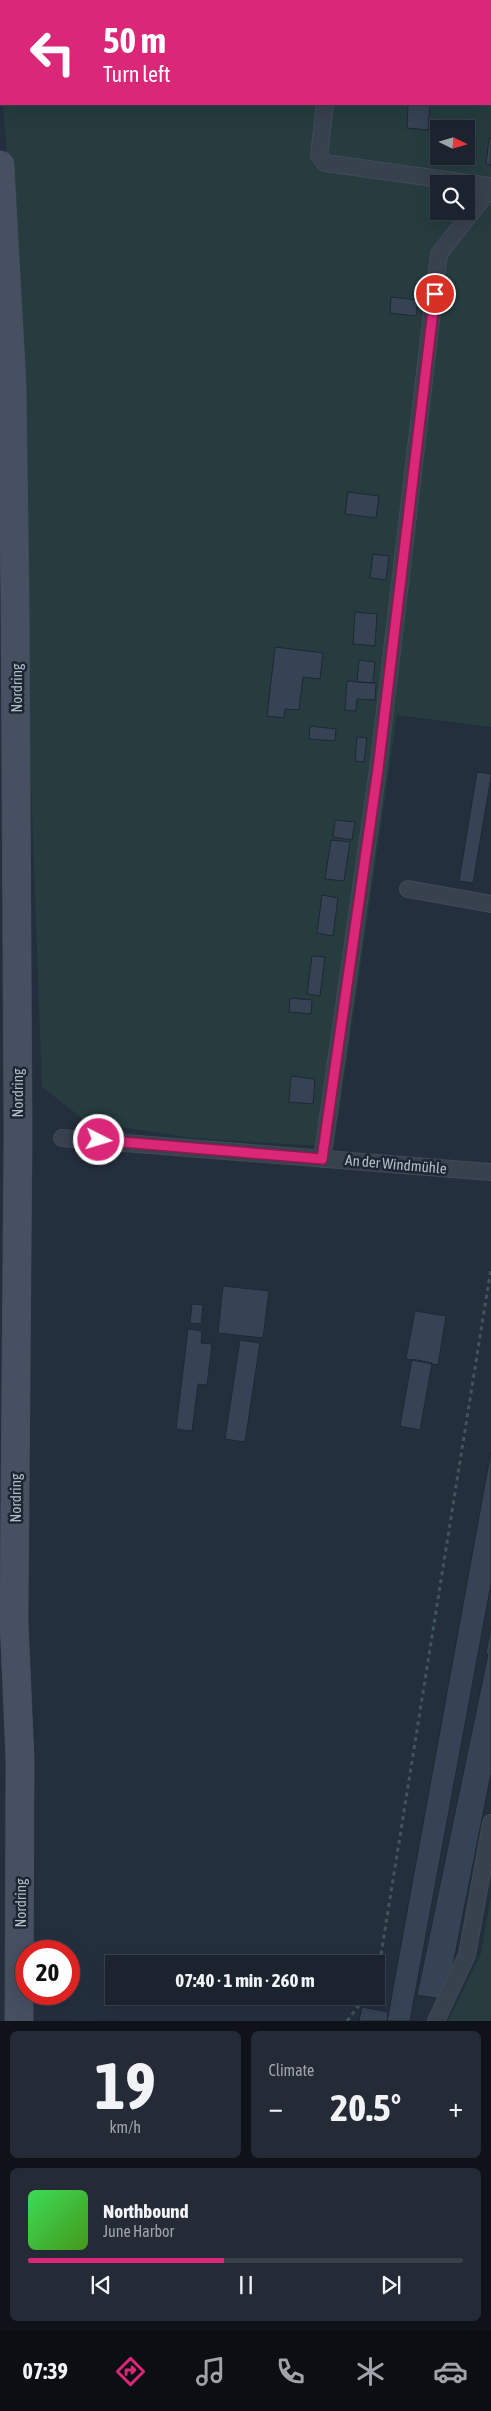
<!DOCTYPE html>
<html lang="en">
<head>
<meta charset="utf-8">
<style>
	body { margin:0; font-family:"Asap Condensed",sans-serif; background:#242b36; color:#f1f3f6; height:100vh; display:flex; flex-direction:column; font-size:19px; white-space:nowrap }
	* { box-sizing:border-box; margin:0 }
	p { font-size:16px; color:#a0a4aa }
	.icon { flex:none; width:28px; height:28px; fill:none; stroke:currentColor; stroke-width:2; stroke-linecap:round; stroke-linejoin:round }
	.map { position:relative; height:2021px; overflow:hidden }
	.sheet { display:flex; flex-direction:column; gap:10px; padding:10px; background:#0f1319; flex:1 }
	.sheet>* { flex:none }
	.banner { position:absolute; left:0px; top:0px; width:491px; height:105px; box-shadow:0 5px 20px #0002,0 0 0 1px #39404a; background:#db2777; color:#fff; overflow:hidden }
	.needle { width:32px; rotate:95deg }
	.tools { position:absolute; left:430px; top:120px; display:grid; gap:10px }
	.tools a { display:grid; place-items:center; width:45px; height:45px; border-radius:0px; background:#1b232e; box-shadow:0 5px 20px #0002,0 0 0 1px #39404a; font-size:25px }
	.speed { position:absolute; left:15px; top:1940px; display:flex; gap:10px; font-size:25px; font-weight:700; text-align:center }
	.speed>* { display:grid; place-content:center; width:65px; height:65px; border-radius:50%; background:#1b232e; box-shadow:0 5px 20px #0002,0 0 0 1px #39404a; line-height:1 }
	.speed .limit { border:8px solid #d22; background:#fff; color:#111 }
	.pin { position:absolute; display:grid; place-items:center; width:42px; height:42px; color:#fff; margin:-21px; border:2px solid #fff; border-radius:50%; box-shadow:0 1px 5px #0007 }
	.me { position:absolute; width:55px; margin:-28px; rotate:95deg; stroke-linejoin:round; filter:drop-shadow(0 0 4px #0008) }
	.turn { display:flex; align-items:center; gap:18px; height:105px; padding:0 20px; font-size:22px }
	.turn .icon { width:65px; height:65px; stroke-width:2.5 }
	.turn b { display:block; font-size:35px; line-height:42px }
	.big { font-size:38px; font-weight:700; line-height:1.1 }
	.sheet .widget { flex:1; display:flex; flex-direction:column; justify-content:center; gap:8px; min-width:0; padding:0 18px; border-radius:8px; background:#242b36 }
	.sheet .dial { align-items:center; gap:0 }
	.dial b { font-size:65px; line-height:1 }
	.song { display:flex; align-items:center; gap:15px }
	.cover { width:60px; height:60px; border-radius:8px; background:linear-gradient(135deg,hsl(130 70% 55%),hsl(100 70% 35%)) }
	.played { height:5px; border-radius:2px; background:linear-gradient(90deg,#db2777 45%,#39404a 45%) }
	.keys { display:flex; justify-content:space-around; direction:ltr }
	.heat { display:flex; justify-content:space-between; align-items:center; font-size:28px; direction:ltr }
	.sheet .tiles { flex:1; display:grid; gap:10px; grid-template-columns:1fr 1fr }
	.widget:last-child { grid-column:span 2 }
	.trip { position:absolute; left:105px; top:1955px; width:280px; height:50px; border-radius:0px; background:#1b232e; box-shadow:0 5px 20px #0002,0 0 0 1px #39404a; font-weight:700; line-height:50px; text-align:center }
	.tab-bar { display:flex; height:80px; justify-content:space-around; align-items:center; background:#0b0e12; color:#a0a4aa }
	.tab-bar .icon { width:35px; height:35px }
	.tab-bar .current { color:#db2777 }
	.tab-bar b { font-size:22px; color:#f1f3f6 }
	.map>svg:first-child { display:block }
</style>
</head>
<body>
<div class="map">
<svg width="491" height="2021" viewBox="0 0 491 2021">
	<rect width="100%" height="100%" fill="#242f3e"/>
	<path fill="#263c3f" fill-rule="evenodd" d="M0,0h491v727l-94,-12 -63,432 -141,-9 -106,-16 -45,-35 -33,-908 -6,-75h487v-103h-489v81zM439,129h27v27h-27zM439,184h27v27h-27z
		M491,1896v125h-43l33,-68z"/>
	<path fill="#364354" stroke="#1f2835" d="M407,0h33l-34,1z
		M408,104h22l-2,26 -21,-2z
		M489,138h2v27l-5,-1z
		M391,297l27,3 -2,16 -26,-3z
		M348,492l31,4 -3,22 -31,-4z
		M373,554l16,2 -3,24 -16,-2z
		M355,612l22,2 -2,32 -22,-2z
		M275,647l48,6 -3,26 -17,-2 -4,33 -14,-1 -1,9 -17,-2z
		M359,660l16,2 -2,21 -16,-1z
		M347,681l29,2 -1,17 -18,-1 -1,12 -11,-1z
		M310,726l26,3 -1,12 -26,-2z
		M357,737l10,1 -3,24 -9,-1z
		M477,772l14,2v3l-18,106 -14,-2z
		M335,820l20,2 -3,18 -19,-3z
		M331,840l19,2 -6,39 -19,-2z
		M322,895l16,3 -5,38 -16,-3z
		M312,956l13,1 -5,39 -13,-2z
		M290,998l22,2 -1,14 -22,-2z
		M291,1076l24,3 -2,25 -24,-2z
		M223,1286l46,5 -6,47 -45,-5z
		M192,1304l11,1 -2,19 -11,-1z
		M415,1311l31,5 -8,49 -32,-6z
		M188,1329l14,2 -1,12 11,1 -5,41 -9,-1 -6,47 -16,-2z
		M240,1340l20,3 -15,99 -20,-3z
		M412,1359l20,4 -12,67 -20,-4z
		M491,1451v133l-81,437h-23z
		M491,1624v150l-38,191 -12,34 -24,-4 71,-341h-2z
		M362,2007l26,5 -1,9h-28z"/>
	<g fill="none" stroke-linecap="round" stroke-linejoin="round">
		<defs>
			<path id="lane" d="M338,1v-1
				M325,104l-6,51 6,8 166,23
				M408,889l83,15
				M62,1138l429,34
				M322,1159l56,-390 61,-515 52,-67
				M436,2021l31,-66 24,-132"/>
			<path id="secondary" d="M0,165l12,219 3,215 3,535 -4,487 6,138 -1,262"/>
		</defs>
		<use href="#lane" stroke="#414a57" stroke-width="18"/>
		<use href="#secondary" stroke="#414a57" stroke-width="29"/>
		<path stroke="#3f5557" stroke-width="3" stroke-dasharray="4 4" stroke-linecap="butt" d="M376,1986l115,-718
			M347,2021l19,-25"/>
		<use href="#lane" stroke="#38414e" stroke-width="16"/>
		<use href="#secondary" stroke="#465061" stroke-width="28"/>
	</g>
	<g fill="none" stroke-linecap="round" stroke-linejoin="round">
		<defs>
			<path id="route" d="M99,1140l223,19 56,-390 57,-475"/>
		</defs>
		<use href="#route" stroke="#8e194d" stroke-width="12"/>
		<use href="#route" stroke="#db2777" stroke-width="9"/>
	</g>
	<g text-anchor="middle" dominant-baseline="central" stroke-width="5" stroke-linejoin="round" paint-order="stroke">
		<g font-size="15" fill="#b4bcc9" stroke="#1d2633">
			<text transform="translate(16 688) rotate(-90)">Nordring</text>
			<text transform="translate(17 1093) rotate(-90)">Nordring</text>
			<text transform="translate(396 1164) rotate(5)">An der Windmühle</text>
			<text transform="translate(15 1498) rotate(-90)">Nordring</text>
			<text transform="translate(20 1903) rotate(-90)">Nordring</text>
		</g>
	</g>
</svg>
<div class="tools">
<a><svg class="needle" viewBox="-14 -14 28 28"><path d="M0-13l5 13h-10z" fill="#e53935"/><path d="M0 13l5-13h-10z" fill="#a0a4aa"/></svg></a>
<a><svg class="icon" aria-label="search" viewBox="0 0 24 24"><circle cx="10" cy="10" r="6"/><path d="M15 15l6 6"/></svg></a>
</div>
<div class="speed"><div class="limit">20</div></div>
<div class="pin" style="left:435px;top:294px;background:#d93025"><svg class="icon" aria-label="arrive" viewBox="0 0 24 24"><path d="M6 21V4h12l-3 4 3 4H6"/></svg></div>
<svg class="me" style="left:99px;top:1140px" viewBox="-20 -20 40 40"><circle r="17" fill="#db2777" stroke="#fff" stroke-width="3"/><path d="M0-11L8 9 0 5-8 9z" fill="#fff"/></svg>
<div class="trip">07:40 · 1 min · 260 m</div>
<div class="banner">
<div class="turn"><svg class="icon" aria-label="left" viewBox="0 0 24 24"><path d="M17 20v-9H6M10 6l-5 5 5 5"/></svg><div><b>50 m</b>Turn left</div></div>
</div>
</div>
<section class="sheet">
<div class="tiles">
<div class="widget dial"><b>19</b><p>km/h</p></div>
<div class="widget"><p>Climate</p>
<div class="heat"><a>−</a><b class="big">20.5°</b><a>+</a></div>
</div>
<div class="widget">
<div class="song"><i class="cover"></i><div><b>Northbound</b><p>June Harbor</p></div></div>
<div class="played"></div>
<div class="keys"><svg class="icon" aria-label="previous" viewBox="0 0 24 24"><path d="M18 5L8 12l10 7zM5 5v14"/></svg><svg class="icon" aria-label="pause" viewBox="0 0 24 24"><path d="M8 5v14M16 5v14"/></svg><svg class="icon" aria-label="next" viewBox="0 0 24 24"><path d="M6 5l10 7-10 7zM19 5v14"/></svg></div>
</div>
</div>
</section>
<nav class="tab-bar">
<b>07:39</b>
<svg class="icon current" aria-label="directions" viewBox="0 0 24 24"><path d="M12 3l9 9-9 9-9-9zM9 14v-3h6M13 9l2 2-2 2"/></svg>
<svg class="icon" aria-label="music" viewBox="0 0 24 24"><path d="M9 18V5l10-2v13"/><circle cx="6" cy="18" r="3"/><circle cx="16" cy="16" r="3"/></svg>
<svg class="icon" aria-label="phone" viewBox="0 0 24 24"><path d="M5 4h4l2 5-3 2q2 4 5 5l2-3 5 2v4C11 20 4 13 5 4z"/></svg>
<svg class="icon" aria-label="climate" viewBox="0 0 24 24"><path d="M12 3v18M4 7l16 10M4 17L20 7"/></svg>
<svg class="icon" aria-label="car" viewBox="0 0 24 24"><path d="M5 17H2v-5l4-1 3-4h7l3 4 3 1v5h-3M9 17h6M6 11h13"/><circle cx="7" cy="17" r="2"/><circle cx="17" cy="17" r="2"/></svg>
</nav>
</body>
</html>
